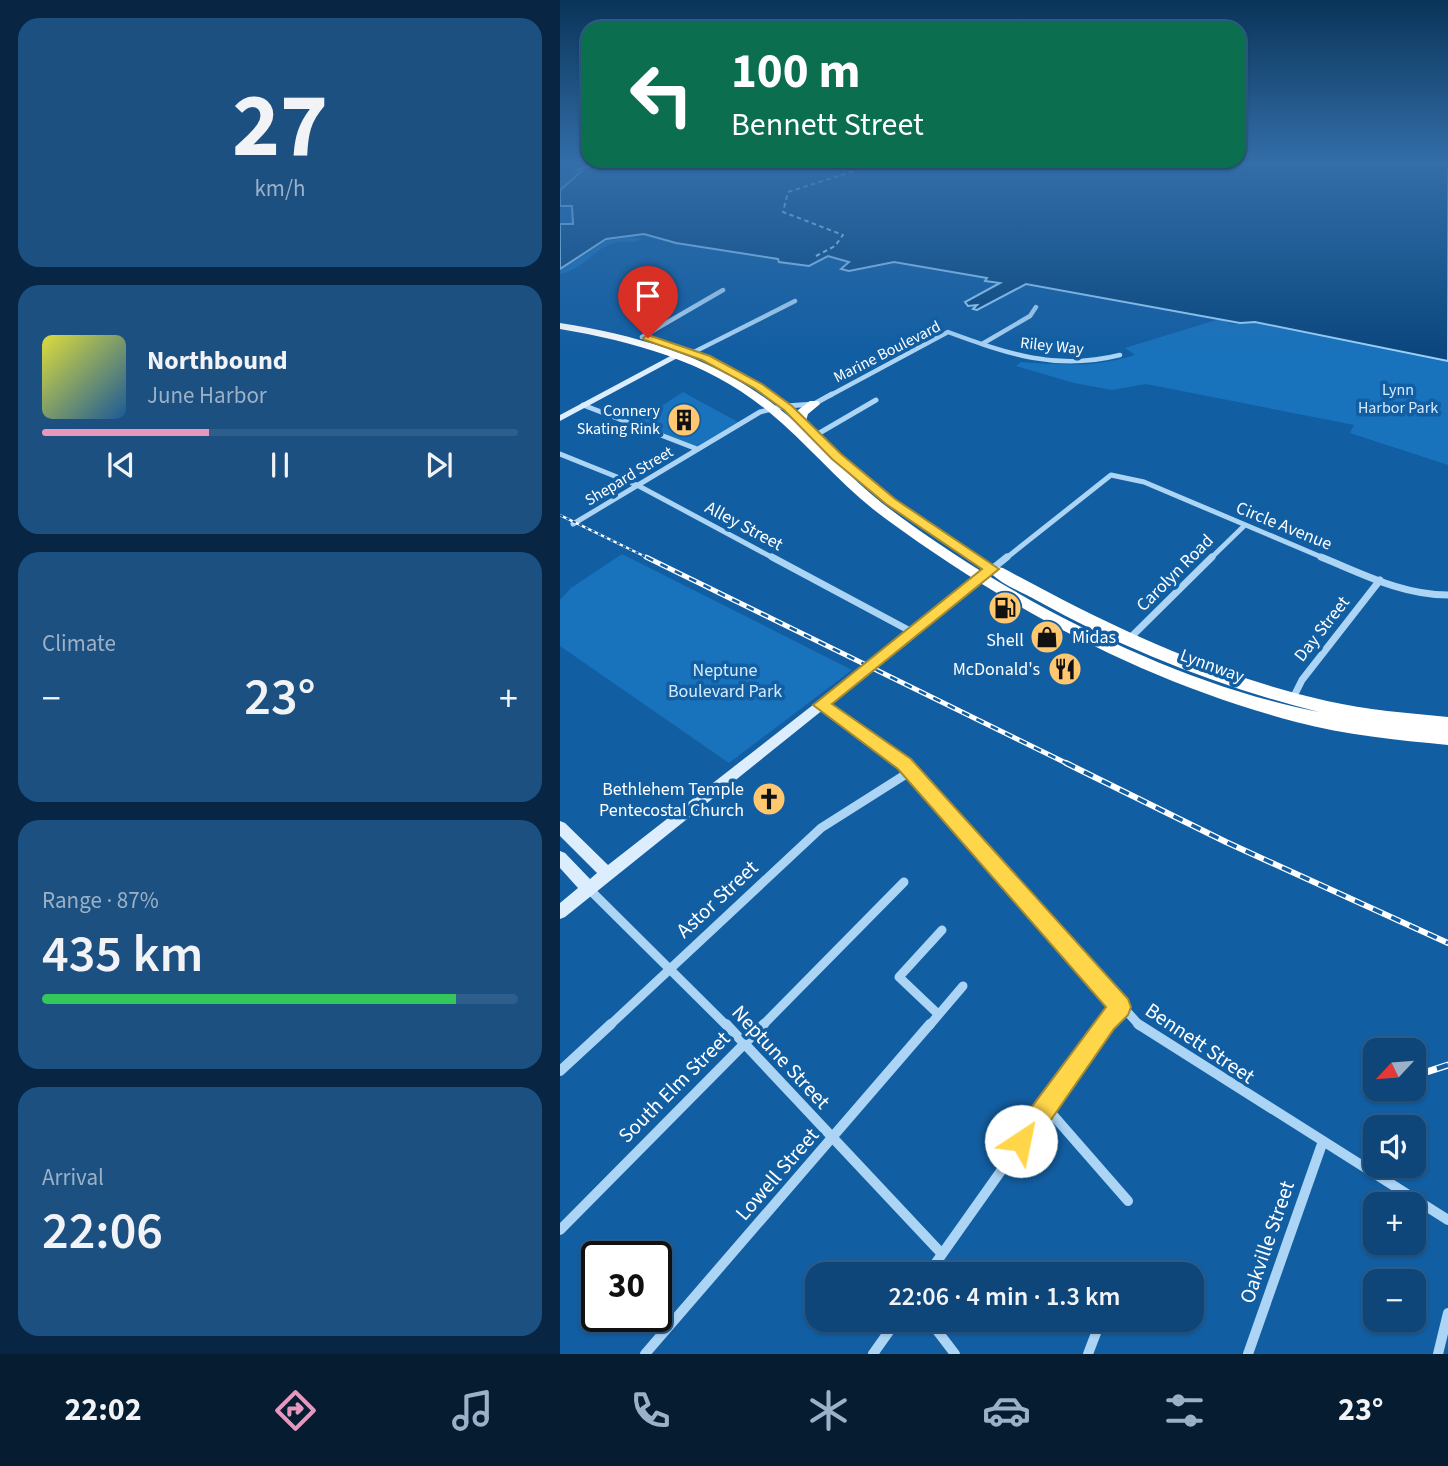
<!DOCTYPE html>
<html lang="en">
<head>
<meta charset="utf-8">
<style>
	body { margin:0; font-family:"Source Sans 3",sans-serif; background:#1c5081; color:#f1f3f6; height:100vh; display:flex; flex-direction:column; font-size:26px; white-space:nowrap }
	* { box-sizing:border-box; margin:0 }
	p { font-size:23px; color:#9bb1c7 }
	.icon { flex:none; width:38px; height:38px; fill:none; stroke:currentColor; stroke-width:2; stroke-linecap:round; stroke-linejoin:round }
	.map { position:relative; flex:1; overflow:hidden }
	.side { display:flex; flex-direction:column; gap:18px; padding:18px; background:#082643; width:560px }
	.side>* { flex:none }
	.banner { position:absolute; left:21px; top:21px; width:665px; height:147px; border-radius:21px; box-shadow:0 2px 5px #0004,0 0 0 2px #2e5e8b; background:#0b6e4f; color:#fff; overflow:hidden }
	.needle { width:46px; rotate:244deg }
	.tools { position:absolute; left:803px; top:1038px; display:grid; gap:14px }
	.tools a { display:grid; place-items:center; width:63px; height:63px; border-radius:14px; background:#0e467a; box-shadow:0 2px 5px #0004,0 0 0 2px #2e5e8b; font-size:35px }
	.speed { position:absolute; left:21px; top:1241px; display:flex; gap:14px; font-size:35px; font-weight:700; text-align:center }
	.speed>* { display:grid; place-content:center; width:91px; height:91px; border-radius:50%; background:#0e467a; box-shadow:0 2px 5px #0004,0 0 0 2px #2e5e8b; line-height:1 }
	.speed .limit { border:4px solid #111; border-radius:10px; background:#fff; color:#111 }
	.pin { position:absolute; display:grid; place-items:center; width:60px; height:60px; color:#fff; margin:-72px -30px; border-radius:50% 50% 50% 0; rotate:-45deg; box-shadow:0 0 7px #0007 }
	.pin .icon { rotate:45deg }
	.me { position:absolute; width:77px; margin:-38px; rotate:34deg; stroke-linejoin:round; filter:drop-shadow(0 0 5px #0008) }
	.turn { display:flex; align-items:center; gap:24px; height:147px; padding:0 35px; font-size:32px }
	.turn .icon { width:91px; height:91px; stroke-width:2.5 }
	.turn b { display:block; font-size:49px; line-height:60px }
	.big { font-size:52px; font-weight:600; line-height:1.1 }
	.side .widget { flex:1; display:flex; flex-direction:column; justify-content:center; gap:10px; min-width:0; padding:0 24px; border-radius:21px; background:#1c5081 }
	.side .dial { align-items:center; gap:0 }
	.dial b { font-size:91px; line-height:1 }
	.song { display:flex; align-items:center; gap:21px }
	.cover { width:84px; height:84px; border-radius:10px; background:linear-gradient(135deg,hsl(60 70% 55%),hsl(210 70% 35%)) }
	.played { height:7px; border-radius:4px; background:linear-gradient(90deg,#e797bd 35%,#2e5e8b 35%) }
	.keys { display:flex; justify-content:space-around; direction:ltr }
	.heat { display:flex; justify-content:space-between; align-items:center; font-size:38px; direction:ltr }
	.charge { height:10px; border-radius:5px; background:linear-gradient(90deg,#34c759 87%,#2e5e8b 0) }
	.trip { position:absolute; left:245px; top:1262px; width:399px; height:70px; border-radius:21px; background:#0e467a; box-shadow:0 2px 5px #0004,0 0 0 2px #2e5e8b; font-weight:600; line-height:70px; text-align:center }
	.tab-bar { display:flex; height:112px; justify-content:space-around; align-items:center; background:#061c31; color:#9bb1c7 }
	.tab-bar .icon { width:49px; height:49px }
	.tab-bar .current { color:#e797bd }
	.tab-bar b { font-size:32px; color:#f1f3f6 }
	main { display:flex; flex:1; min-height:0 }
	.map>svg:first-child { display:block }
</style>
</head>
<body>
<main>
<section class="side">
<div class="widget dial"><b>27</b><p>km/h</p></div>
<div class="widget">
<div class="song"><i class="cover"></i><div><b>Northbound</b><p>June Harbor</p></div></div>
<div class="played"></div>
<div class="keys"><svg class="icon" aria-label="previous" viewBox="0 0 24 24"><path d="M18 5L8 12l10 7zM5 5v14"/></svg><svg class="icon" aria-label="pause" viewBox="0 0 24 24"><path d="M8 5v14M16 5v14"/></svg><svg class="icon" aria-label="next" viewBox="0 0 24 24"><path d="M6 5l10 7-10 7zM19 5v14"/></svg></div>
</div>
<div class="widget"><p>Climate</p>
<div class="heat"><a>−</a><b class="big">23°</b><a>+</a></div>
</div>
<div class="widget"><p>Range · 87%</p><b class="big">435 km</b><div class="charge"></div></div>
<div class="widget"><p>Arrival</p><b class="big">22:06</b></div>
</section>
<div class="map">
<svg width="888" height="1354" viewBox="0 0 888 1354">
	<rect width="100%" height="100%" fill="#125ea2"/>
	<path fill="#1972bc" d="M73,237l9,2c-10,6 -17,1 -28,4 -20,5 -31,27 -54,31v-3l46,-30z
		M659,319l13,5 23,-2 193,39v104l-98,-32 4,-8 -208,-41 -34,6 -38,-7 -58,-17 5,-4c42,3 73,6 114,-7l-10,-7z
		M123,392l55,30 -43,26 -58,-26z
		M62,554l230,116 -123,93 -169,-117v-46l11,-12z"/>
	<path fill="#0b477e" stroke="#9dd0f8" stroke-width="2" d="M35,164h853v197l-193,-39 -15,1 -214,-39 -49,26 -4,-1 4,-4 -9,1 -3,-4 35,-19 -15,-2 2,-3 -93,-16 -45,9 -8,-2 8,-7 -21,-6 -19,10 -30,-4 -1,-3 -102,-16 -32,-9 -38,5 -46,30v-45h13l-1,-18h-12v-16l22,-19 -5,-1z"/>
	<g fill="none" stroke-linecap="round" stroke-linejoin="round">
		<path stroke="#b8ddfb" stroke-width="2" stroke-dasharray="4.5 3.5" stroke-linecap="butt" d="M256,256l19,-10 8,-11 -60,-23 5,-20 88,-28"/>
		<path stroke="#abd4f5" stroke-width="4.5" d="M82,337l81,-47
			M422,344l48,-28 6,-9
			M132,353l103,-52
			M269,396l119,-64c60,22 108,39 172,23"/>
		<path stroke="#abd4f5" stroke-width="5" d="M23,405l114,44
			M226,406l28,-2 18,-10
			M256,435l60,-35
			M0,454l77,31 138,74
			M13,524l187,-112 28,-7
			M445,559l106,-84 33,7 182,77
			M650,559l34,-33"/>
		<path stroke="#abd4f5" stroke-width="7" d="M212,557l140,75
			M761,557c42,17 81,38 127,38
			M432,569l15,-12
			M567,641l85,-84
			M732,700l10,-20 78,-100
			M261,704l84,61"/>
		<path stroke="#abd4f5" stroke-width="9" d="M343,763l237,263
			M29,889l138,137
			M378,1014l-39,-37 43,-47
			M49,1026l212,-198 90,-57
			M202,1026l142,-144
			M369,1026l34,-40
			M544,1026l17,-19"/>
		<path stroke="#abd4f5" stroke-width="10" d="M166,1024l216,230
			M578,1024l310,196
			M0,1071l51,-47
			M485,1106l83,95
			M0,1230l204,-206
			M368,1274l177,-250
			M369,1320l26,34
			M85,1354l285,-330
			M313,1354l24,-34
			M528,1354l13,-34
			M688,1354l74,-210
			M878,1354l10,-41"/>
		<path fill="#dceefe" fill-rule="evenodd" d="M116,353l7,2 -123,66v-6z
			M432,565l4,2 1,2 -1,2 -431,346 -5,2v-16l18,-15 -18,-20v-17l5,2 25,26 7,-6 -37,-37v-15l5,2 43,42z"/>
		<path fill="#fff" fill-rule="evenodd" d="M0,323c88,14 169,39 236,100l2,-13 12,-9h8l2,3 -12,10 -3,10h-8c28,26 55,55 85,79 120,92 288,180 437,209 -99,-25 -194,-62 -283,-112 -14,-8 -36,-16 -46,-28l8,-5 5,1c104,57 209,107 324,133 40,9 80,12 121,16v28c-51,-5 -102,-10 -152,-23 -148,-39 -286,-112 -410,-203 -43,-31 -76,-73 -117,-107 -60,-50 -133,-70 -209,-83z"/>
		<defs>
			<path id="rail-far3" d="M0,515l90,44"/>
			<path id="rail-far2" d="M86,557l424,208"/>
			<path id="rail-far1" d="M506,763l160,79 222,101"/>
			<path id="rail" d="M854,1076l34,-11"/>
		</defs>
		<use href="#rail-far3" stroke="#fff" stroke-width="2.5"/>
		<use href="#rail-far2" stroke="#fff" stroke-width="5"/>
		<use href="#rail-far1" stroke="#fff" stroke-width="6"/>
		<use href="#rail" stroke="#fff" stroke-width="7"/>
		<use href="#rail-far3" stroke="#125ea2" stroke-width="2" stroke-dasharray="3.5" stroke-linecap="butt"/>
		<use href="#rail-far2" stroke="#125ea2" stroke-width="2.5" stroke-dasharray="8" stroke-linecap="butt"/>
		<use href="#rail-far1" stroke="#125ea2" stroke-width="3.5" stroke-dasharray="10" stroke-linecap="butt"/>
		<use href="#rail" stroke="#125ea2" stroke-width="4.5" stroke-dasharray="12" stroke-linecap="butt"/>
	</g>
	<linearGradient id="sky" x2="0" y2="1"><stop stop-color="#0a3459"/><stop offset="0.46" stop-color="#336ea9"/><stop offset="1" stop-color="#336ea9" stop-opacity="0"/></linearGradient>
	<rect width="888" height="353" fill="url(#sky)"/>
	<path fill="#ffd54a" stroke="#a68a30" stroke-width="2" d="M88,335l62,21 52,28 30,22 49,48 54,45 104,70 -167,135 79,55 217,240 3,8 -3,8 -14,14 -84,121 -9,3 -8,-3 -4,-9 4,-9 93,-125 -208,-238 -85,-64 169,-136 -96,-65 -54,-45 -48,-49 -30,-22 -52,-28 -57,-20 -2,-2z"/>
	<defs>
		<symbol id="building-disc" viewBox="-11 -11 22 22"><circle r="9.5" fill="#ffc870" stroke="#125ea2"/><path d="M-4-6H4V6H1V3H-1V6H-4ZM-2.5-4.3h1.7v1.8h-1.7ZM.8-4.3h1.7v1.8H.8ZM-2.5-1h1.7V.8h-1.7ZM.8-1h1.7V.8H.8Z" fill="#111"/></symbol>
		<symbol id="fuel-disc" viewBox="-11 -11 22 22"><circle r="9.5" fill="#ffc870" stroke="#125ea2"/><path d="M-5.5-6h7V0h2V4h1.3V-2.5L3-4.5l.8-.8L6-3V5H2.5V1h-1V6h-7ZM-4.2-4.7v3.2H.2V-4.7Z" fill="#111"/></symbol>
		<symbol id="shop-disc" viewBox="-11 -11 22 22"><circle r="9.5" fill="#ffc870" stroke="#125ea2"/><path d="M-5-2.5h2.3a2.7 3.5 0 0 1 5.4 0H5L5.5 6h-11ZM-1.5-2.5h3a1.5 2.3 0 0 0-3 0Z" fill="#111"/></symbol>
		<symbol id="restaurant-disc" viewBox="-11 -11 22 22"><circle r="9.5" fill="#ffc870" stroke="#125ea2"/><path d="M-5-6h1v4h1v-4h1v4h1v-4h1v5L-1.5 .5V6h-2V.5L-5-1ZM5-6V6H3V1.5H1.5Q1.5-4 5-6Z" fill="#111"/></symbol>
		<symbol id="church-disc" viewBox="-11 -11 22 22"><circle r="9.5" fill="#ffc870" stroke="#125ea2"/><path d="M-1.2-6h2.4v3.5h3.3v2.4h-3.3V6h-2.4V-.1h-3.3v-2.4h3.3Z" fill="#111"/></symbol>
	</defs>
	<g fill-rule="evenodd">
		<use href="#building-disc" x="105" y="401" width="38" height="38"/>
		<use href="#fuel-disc" x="426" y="589" width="38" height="38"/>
		<use href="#shop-disc" x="468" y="618" width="38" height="38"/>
		<use href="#restaurant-disc" x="486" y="650" width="38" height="38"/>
		<use href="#church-disc" x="190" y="780" width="38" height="38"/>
	</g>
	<g text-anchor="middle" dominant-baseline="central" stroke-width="7" stroke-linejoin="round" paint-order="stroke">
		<g font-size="16" fill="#fff" stroke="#125ea2">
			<text transform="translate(492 346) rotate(6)">Riley Way</text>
			<text transform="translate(327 352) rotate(-27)">Marine Boulevard</text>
			<text transform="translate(69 476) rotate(-31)">Shepard Street</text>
		</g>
		<g font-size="16" fill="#d4ebfe" stroke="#125ea2">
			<text x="838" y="390">Lynn<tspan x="838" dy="18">Harbor Park</tspan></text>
		</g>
		<g font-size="16" fill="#fff" stroke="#125ea2" text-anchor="end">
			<text x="100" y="411">Connery<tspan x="100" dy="18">Skating Rink</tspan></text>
		</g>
		<g font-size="18" fill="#fff" stroke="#125ea2">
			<text transform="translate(184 526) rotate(28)">Alley Street</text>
			<text transform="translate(724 526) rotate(22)">Circle Avenue</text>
			<text transform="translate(615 573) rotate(-45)">Carolyn Road</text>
			<text transform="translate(762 629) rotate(-52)">Day Street</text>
			<text transform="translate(652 666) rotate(20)">Lynnway</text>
		</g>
		<g font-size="18" fill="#fff" stroke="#125ea2" text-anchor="end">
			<text x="512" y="637" text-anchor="start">Midas</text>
			<text x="445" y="640" text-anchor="middle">Shell</text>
			<text x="480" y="669">McDonald's</text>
			<text x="184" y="789">Bethlehem Temple<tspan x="184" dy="21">Pentecostal Church</tspan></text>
		</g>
		<g font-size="18" fill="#d4ebfe" stroke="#125ea2">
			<text x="165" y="670">Neptune<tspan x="165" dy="21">Boulevard Park</tspan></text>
		</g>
		<g font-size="21" fill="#fff" stroke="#125ea2">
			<text transform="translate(157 899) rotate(-43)">Astor Street</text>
			<text transform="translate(640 1043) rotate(34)">Bennett Street</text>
			<text transform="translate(221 1057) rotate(47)">Neptune Street</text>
			<text transform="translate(114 1087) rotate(-45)">South Elm Street</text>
			<text transform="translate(217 1174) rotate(-49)">Lowell Street</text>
			<text transform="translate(707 1242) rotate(-71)">Oakville Street</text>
		</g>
	</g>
</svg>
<div class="tools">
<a><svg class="needle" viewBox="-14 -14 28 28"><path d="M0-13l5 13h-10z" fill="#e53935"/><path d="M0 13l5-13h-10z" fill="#9bb1c7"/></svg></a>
<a><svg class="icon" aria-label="sound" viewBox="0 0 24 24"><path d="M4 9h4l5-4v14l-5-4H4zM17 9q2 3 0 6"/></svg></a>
<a>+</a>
<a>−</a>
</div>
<div class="speed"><div class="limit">30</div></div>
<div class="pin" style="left:88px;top:338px;background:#d93025"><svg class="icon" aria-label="arrive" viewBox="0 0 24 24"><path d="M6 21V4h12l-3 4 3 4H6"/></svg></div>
<svg class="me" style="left:461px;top:1141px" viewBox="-20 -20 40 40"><circle r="19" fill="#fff"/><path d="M0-13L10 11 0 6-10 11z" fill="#ffd54a"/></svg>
<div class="trip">22:06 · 4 min · 1.3 km</div>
<div class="banner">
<div class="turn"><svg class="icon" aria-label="left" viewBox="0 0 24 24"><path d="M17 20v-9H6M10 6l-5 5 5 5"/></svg><div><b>100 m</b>Bennett Street</div></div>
</div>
</div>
</main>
<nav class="tab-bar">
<b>22:02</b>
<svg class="icon current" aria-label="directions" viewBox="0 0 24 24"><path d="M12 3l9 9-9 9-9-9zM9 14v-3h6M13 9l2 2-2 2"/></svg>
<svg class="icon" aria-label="music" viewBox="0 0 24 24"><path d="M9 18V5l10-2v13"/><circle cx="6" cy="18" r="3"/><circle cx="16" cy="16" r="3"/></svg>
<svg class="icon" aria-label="phone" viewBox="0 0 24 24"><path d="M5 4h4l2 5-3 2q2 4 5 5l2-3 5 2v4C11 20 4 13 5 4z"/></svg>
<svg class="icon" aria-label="climate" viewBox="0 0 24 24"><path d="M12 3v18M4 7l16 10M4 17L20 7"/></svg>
<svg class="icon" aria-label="car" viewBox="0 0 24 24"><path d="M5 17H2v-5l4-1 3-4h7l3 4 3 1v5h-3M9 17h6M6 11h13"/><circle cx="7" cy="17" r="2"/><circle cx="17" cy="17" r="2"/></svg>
<svg class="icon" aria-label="filters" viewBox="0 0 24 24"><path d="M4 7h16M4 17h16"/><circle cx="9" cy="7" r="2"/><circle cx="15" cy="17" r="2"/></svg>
<b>23°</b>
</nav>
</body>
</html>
